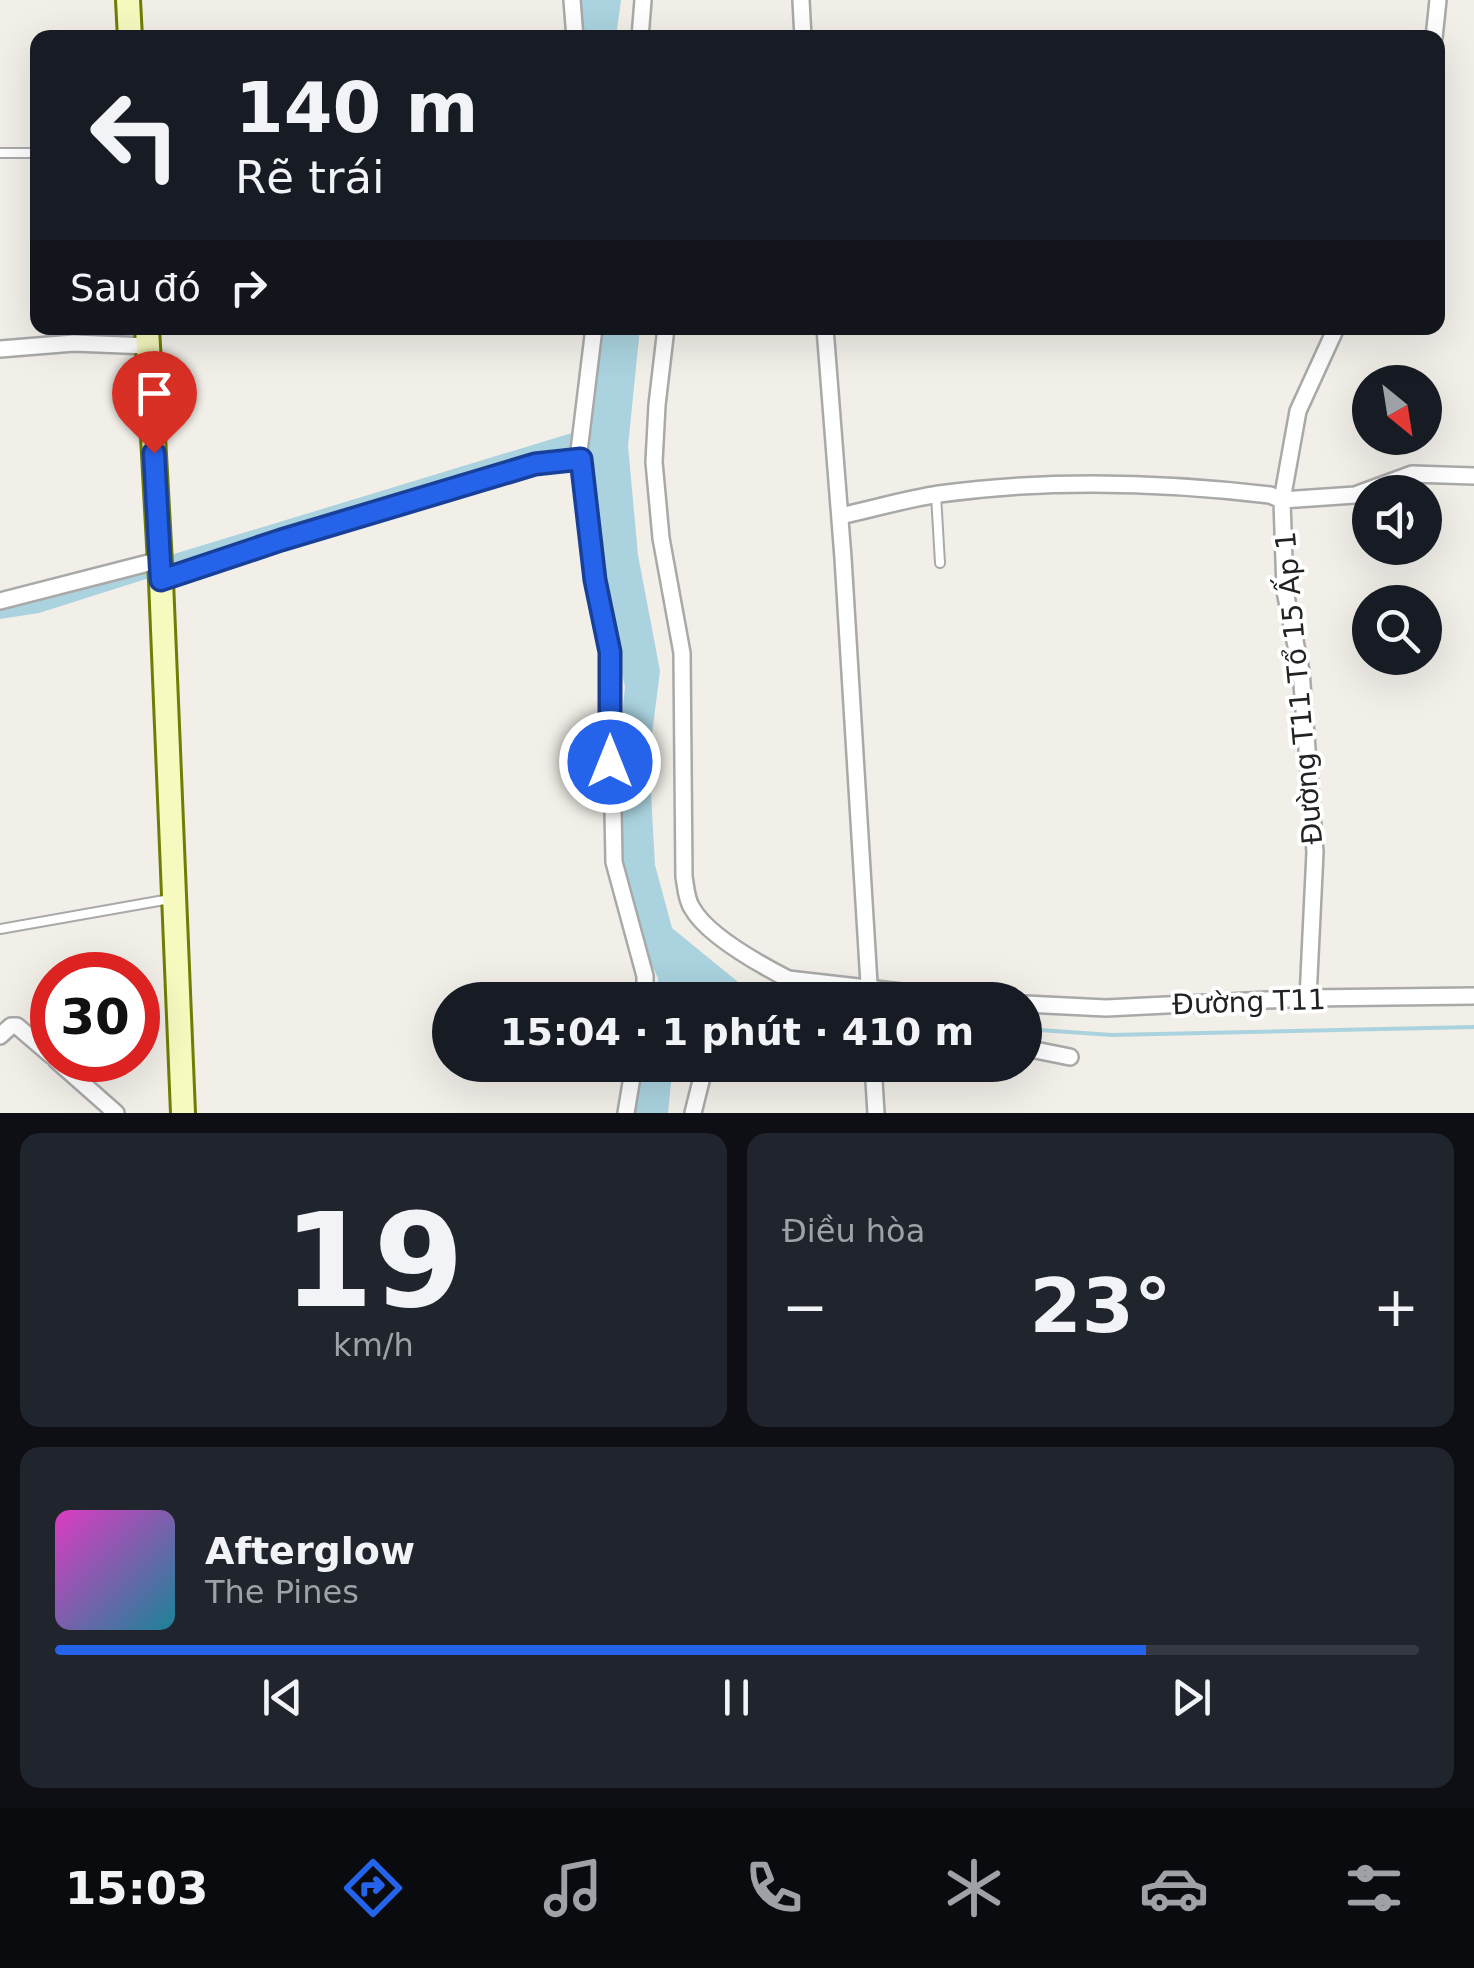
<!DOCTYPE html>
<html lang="vi">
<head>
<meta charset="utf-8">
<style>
	body { margin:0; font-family:"DejaVu Sans",sans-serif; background:#20242c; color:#f1f3f6; height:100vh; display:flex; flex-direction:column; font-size:38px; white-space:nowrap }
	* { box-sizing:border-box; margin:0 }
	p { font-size:32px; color:#9ea1a6 }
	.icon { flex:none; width:55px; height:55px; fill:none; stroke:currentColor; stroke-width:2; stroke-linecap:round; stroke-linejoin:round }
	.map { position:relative; height:1113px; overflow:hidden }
	.drawer { display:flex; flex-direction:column; gap:20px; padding:20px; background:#0d0f14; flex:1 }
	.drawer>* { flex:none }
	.banner { position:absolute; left:30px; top:30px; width:1415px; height:305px; border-radius:20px; box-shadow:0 10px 40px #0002; background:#171b24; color:#f1f3f6; overflow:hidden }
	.needle { width:65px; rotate:150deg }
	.tools { position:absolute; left:1352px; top:365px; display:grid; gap:20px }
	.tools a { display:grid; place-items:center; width:90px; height:90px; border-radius:50%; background:#171b24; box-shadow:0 10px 40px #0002; font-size:50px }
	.speed { position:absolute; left:30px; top:952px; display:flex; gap:20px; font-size:50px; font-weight:700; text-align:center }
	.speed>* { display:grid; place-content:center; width:130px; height:130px; border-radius:50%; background:#171b24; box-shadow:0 10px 40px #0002; line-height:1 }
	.speed .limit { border:15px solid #d22; background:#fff; color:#111 }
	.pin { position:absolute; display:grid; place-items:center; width:85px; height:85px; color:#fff; margin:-102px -42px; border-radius:50% 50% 50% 0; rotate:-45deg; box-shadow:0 0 10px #0007 }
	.pin .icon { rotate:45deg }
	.me { position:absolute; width:110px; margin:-55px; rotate:0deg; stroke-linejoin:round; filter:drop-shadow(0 0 8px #0008) }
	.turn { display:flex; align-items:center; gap:35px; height:210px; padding:0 40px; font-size:45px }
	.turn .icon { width:130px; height:130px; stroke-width:2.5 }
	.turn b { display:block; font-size:70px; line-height:85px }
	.then { display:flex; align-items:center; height:95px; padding:0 40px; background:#0003; gap:20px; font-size:38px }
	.big { font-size:75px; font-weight:800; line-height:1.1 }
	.drawer .card { flex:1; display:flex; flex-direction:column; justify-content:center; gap:15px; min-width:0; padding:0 35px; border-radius:20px; background:#20242c }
	.drawer .dial { align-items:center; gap:0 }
	.dial b { font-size:130px; line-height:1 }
	.song { display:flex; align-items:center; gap:30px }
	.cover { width:120px; height:120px; border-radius:15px; background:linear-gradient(135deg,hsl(310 70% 55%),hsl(190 70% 35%)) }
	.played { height:10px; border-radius:5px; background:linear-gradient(90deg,#2563eb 80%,#363941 80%) }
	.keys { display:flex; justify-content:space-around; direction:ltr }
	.heat { display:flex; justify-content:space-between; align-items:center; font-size:55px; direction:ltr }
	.drawer .tiles { flex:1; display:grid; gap:20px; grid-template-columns:1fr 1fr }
	.card:last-child { grid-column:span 2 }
	.trip { position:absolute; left:432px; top:982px; width:610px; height:100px; border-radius:50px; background:#171b24; box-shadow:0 10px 40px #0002; font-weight:800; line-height:100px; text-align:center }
	.dock { display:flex; height:160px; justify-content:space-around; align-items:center; background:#090b0e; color:#9ea1a6 }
	.dock .icon { width:70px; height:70px }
	.dock .active { color:#2563eb }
	.dock b { font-size:45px; color:#f1f3f6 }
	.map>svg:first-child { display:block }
</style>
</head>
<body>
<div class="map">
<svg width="1474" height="1113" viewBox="0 0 1474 1113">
	<rect width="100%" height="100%" fill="#f2efe9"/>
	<path fill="#aad3df" d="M576,0h45l-5,37h-37z
		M598,328h42l-12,118 10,109 22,116 -11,87 6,107 17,63 82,67 -8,5h-89l1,-22 -30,-64 -8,-51 -6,-78 11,-98 -24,-109 -15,-130 -31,1 -516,164 -39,6v-12l585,-178z
		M643,1065h35l-6,8 -4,40h-37z"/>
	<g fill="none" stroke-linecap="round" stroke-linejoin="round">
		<path stroke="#aad3df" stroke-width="4" d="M749,992l30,5
			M1025,1029l87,6 362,-8"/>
		<defs>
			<path id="lane" d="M0,153h38
				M936,495l4,68
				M0,929l170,-30"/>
			<path id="street" d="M572,0l3,38
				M801,0l2,38
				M640,38l3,-38
				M1434,38l4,-38
				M594,328l-15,123 16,129 15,72 4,210 31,114v24
				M666,328l-9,77 -3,57 7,76 21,115 2,224c2,10 2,22 8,31 15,27 69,57 96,71l184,21
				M825,328l18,230 27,442
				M0,349l74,-6 74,3
				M840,516c33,-7 66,-17 99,-22 109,-15 222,-12 331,1l12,5 73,-5 57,-21 62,2
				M161,581l120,-41 254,-76 46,-5
				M0,601l160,-41
				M1308,998l7,-146 -14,-181 -16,-80 -3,-91 16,-89 38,-83
				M782,1000l6,-21
				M1025,1004l81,4 202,-10 166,-2
				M0,1036l11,-10h6l35,30
				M1025,1048l45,9
				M56,1060l60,53
				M873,1065l3,48
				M626,1113l8,-48
				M693,1113l9,-36 9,-12"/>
			<path id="secondary" d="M128,0l2,38
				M147,328l14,253 22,532"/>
		</defs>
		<use href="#lane" stroke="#a9a9a9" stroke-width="12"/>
		<use href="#street" stroke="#a9a9a9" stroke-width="20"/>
		<use href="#secondary" stroke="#707d05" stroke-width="28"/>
		<use href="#lane" stroke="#fff" stroke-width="8"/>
		<use href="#street" stroke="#fff" stroke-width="15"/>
		<use href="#secondary" stroke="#f7fabf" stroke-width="22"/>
	</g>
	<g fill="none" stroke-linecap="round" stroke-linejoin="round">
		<defs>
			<path id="route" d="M154,453l7,127 120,-40 254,-76 46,-5 14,121 15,72v110"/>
		</defs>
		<use href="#route" stroke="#184099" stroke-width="25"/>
		<use href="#route" stroke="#2563eb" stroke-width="18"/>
	</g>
	<g text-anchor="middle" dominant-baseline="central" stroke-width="8" stroke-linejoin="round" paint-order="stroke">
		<g font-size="28" fill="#222" stroke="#fff">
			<text transform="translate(1299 688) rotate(-95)">Đường T11 Tổ 15 Ấp 1</text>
			<text transform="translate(1249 1002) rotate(-2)">Đường T11</text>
		</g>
	</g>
</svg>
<div class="tools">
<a><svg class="needle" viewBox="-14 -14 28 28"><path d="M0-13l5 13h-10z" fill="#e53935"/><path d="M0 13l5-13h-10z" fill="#9ea1a6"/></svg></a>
<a><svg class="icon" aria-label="sound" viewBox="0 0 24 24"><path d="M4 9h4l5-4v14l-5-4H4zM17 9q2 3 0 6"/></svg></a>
<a><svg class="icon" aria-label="search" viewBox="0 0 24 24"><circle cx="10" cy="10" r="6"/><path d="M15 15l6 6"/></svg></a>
</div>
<div class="speed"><div class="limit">30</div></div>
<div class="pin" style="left:154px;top:453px;background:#d93025"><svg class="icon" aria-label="arrive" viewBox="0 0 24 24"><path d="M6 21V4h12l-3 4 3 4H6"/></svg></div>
<svg class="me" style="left:610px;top:762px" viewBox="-20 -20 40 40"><circle r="17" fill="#2563eb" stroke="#fff" stroke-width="3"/><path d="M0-11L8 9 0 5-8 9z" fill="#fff"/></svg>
<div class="trip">15:04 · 1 phút · 410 m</div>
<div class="banner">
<div class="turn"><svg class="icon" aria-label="left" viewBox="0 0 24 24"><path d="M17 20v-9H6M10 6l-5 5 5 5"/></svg><div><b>140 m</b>Rẽ trái</div></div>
<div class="then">Sau đó<svg class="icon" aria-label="right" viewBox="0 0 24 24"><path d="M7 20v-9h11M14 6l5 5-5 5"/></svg></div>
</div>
</div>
<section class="drawer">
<div class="tiles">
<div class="card dial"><b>19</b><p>km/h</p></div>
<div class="card"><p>Điều hòa</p>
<div class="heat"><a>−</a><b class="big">23°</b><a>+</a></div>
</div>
<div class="card">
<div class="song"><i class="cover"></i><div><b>Afterglow</b><p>The Pines</p></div></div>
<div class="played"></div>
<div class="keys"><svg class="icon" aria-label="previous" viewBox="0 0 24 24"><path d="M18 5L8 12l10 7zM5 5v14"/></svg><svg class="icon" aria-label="pause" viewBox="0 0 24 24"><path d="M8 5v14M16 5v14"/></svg><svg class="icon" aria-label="next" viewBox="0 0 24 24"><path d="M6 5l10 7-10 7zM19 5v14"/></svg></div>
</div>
</div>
</section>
<nav class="dock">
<b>15:03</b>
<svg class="icon active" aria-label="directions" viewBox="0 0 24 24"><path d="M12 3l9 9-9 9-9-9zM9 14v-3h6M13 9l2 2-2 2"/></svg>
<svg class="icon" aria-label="music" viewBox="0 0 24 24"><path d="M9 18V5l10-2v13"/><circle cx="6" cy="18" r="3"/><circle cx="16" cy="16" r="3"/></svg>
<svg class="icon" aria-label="phone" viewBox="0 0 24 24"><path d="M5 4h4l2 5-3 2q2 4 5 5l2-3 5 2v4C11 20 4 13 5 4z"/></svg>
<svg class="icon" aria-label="climate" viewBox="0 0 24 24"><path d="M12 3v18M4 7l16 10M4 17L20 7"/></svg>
<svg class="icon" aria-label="car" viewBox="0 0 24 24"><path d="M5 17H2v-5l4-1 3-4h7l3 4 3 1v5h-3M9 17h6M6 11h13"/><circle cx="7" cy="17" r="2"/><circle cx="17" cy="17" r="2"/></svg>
<svg class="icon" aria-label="filters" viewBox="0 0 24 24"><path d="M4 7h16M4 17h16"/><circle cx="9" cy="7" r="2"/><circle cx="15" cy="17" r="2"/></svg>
</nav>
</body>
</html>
